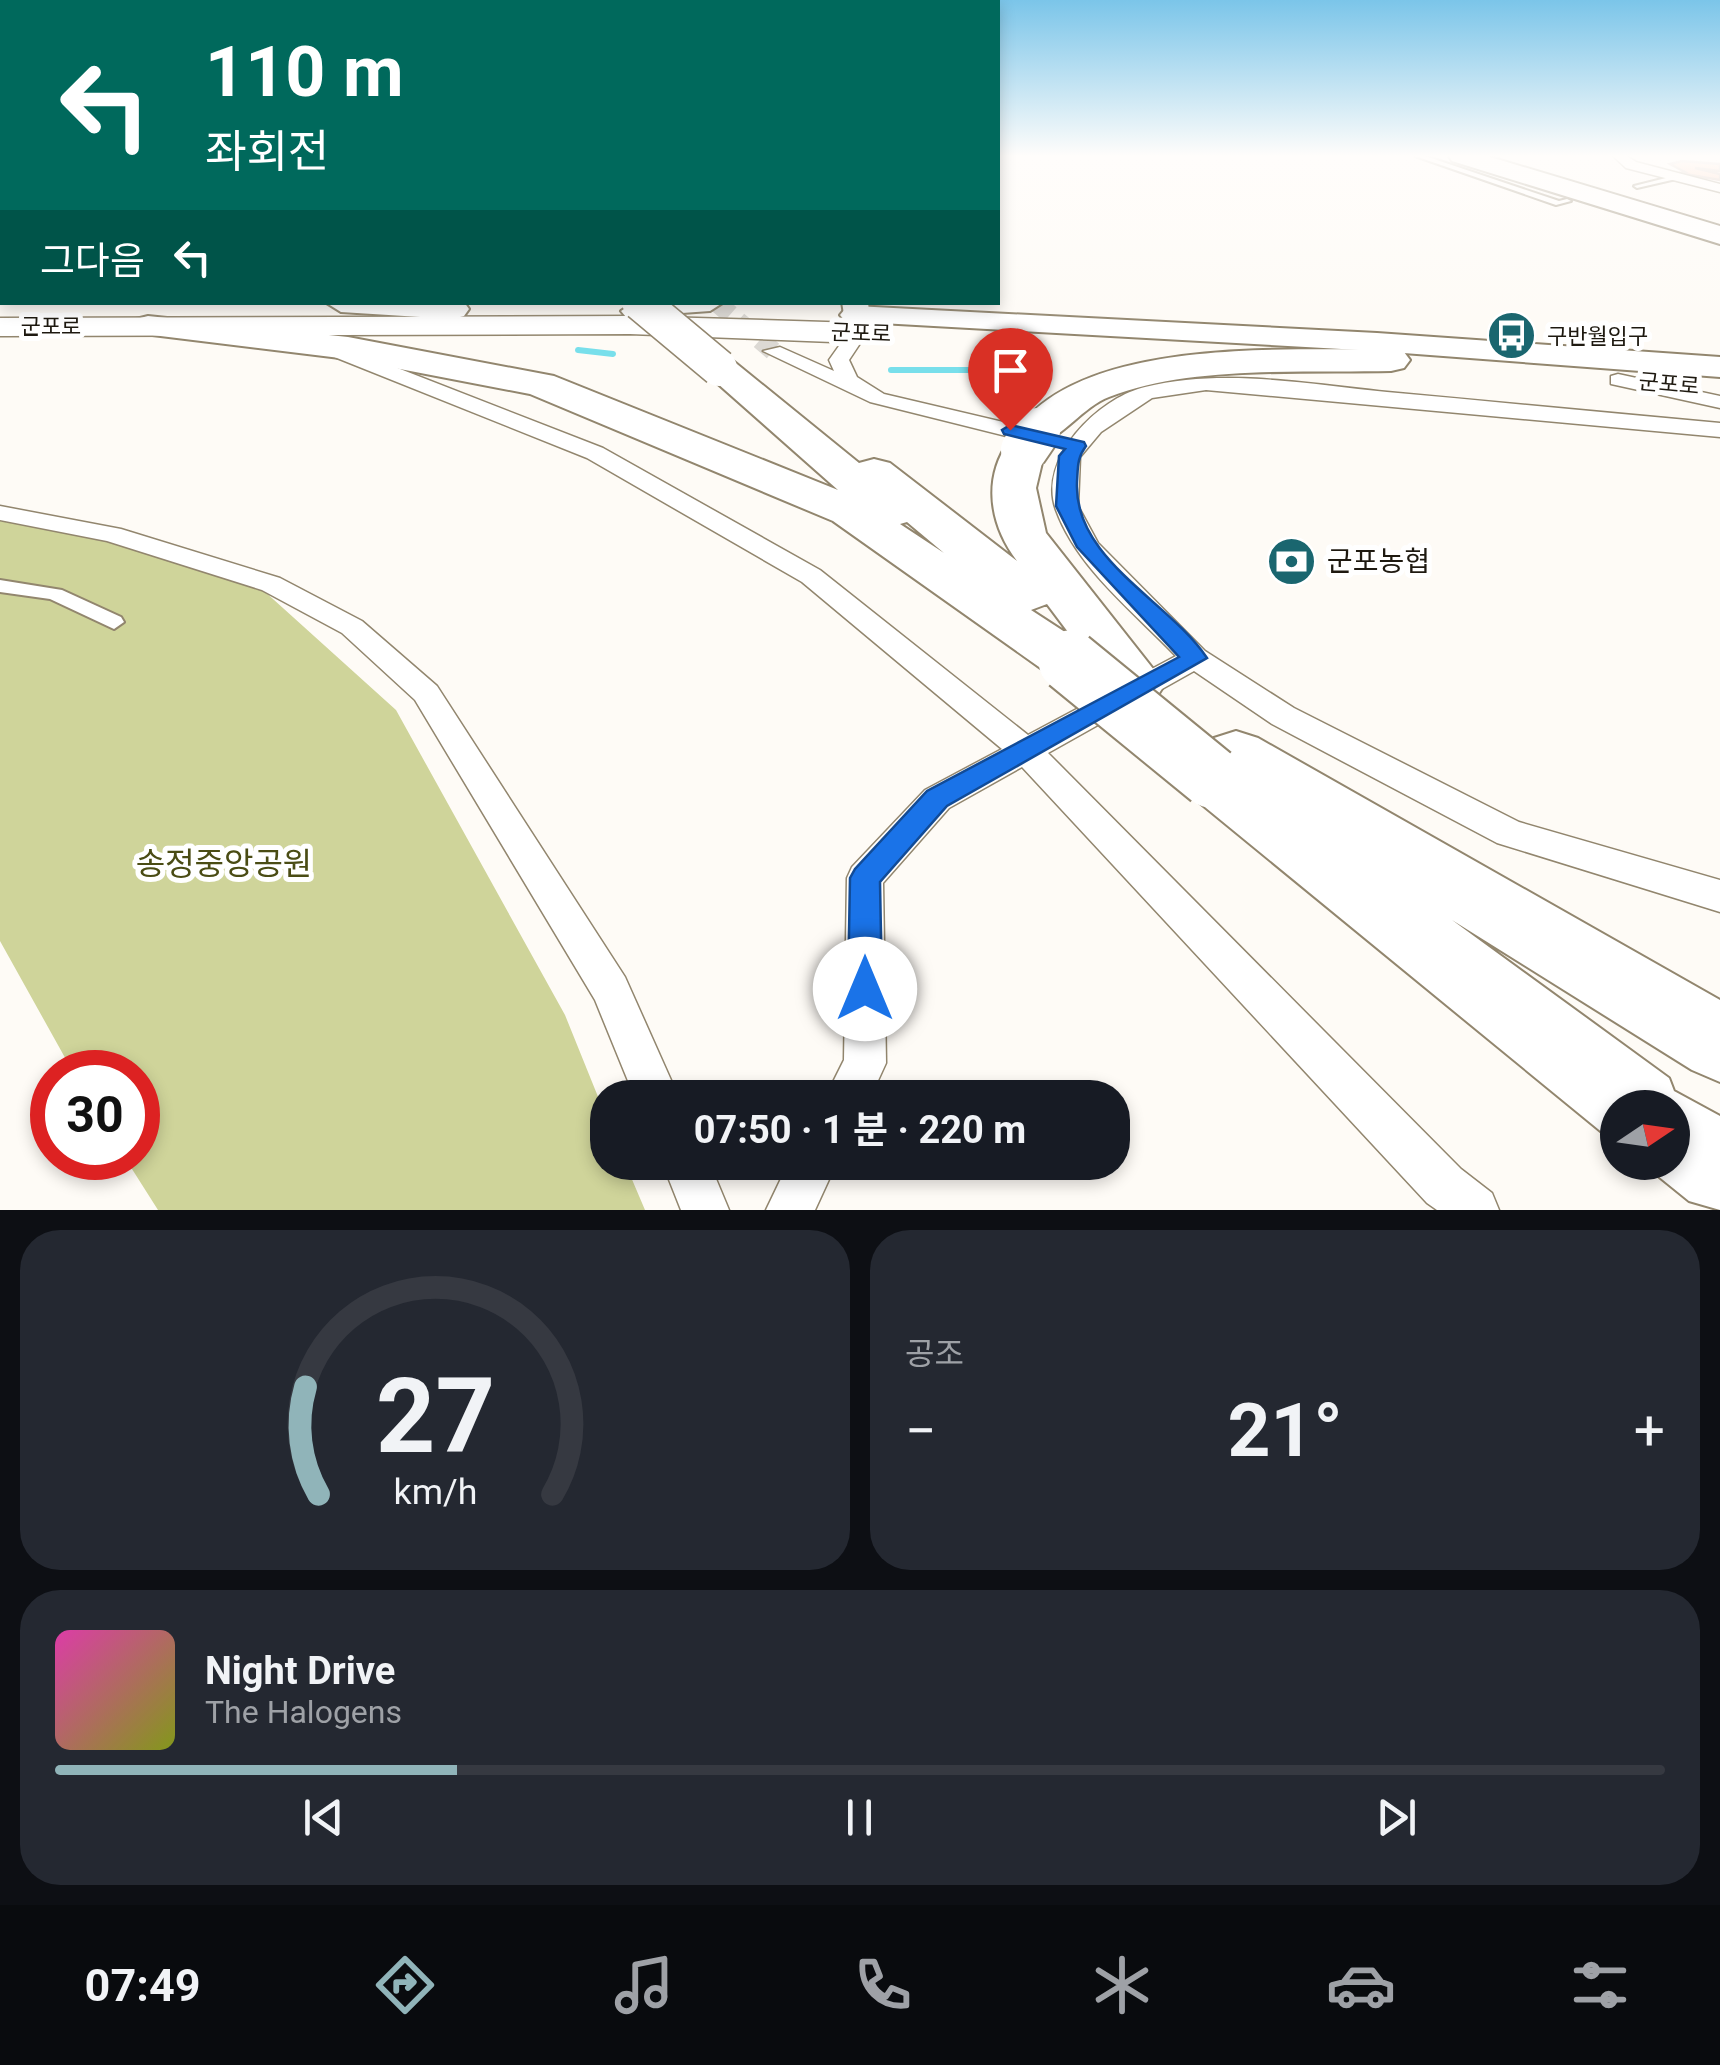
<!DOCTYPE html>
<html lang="ko">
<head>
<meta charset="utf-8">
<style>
	body { margin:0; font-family:Roboto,"Noto Sans KR",sans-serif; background:#242831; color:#f1f3f6; height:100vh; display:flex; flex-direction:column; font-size:38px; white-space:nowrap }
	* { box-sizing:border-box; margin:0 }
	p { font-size:32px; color:#9ea1a6 }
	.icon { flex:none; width:55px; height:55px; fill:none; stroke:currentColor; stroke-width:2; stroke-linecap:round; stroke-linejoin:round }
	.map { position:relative; height:1210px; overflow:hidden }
	.sheet { display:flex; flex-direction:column; gap:20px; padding:20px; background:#0d0f14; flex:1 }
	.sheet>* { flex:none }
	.guide { position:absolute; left:0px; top:0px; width:1000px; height:305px; box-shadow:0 5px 15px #0003; background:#00695c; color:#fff; overflow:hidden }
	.needle { width:65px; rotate:77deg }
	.controls { position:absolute; left:1600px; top:1090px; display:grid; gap:20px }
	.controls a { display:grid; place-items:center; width:90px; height:90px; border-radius:50%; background:#171b24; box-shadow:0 5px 15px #0003; font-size:50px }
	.speed { position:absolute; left:30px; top:1050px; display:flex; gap:20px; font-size:50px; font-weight:700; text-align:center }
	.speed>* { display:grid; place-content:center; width:130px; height:130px; border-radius:50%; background:#171b24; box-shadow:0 5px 15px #0003; line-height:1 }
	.speed .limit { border:15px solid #d22; background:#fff; color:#111 }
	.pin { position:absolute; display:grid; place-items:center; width:85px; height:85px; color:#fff; margin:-102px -42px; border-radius:50% 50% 50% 0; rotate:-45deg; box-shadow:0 0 10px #0007 }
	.pin .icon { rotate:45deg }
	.me { position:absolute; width:110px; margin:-55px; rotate:0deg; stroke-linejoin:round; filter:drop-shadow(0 0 8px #0008) }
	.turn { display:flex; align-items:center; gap:35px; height:210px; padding:0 40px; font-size:45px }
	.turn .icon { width:130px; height:130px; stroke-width:2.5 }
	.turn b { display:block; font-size:70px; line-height:85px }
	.then { display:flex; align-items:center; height:95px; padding:0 40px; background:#0003; gap:20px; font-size:38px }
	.big { font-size:75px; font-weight:700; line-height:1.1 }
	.sheet .tile { flex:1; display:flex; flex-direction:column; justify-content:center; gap:15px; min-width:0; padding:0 35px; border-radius:40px; background:#242831 }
	.sheet .dial { align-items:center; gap:0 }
	.dial svg { height:260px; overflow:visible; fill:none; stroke:#363941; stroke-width:7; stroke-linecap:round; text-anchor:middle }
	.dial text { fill:#f1f3f6; stroke:none }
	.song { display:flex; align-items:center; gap:30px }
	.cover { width:120px; height:120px; border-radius:15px; background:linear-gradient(135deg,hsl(320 70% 55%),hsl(70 70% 35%)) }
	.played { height:10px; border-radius:5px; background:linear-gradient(90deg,#90b4b9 25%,#363941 25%) }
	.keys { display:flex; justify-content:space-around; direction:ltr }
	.heat { display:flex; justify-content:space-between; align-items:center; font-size:55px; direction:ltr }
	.sheet .tiles { flex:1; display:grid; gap:20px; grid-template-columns:1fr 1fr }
	.tile:last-child { grid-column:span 2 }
	.trip { position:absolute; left:590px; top:1080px; width:540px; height:100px; border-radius:40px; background:#171b24; box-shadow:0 5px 15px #0003; font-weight:700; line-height:100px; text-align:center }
	.dock { display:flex; height:160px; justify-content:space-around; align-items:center; background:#090b0e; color:#9ea1a6 }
	.dock .icon { width:70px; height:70px }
	.dock .active { color:#90b4b9 }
	.dock b { font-size:45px; color:#f1f3f6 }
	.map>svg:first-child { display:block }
</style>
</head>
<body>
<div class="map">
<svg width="1720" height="1210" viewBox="0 0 1720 1210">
	<rect width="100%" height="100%" fill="#fefbf6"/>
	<path fill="#cfd49a" d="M0,521l99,18 164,51 133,120 169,305 42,104 1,43 17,1 20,47h-487l-33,-52h13v-86h-65l-73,-131z"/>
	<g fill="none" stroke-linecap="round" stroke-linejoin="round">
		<path stroke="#78dfeb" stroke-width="6" d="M578,350l35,4
			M891,370h135"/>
	</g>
	<path fill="#fbc1a5" stroke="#c2a699" stroke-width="2.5" d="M1682,161l38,3v7l-25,-3 25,6v6l-41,-7 6,-1 -15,-8z"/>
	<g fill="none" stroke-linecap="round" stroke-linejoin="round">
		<path stroke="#dcd9d4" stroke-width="19" stroke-dasharray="19 10" stroke-linecap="butt" d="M716,302l57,49"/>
		<defs>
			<path id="service" d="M1415,156h10l134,45 8,-2 4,2 -15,4z
				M1674,176l2,3 -39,9 -3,-2z"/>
			<path id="pedestrian" d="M0,580l62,10 59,27 3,5 -10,7 -64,-30 -50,-7z"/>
			<path id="minor" d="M1613,156h14l9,6 84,22v8l-94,-24z
				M851,329l16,4 -18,27 8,17 27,17 170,40 3,5 -11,7 -176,-44 -107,-51 17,-4 54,24 -5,-11z
				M327,346h14l262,102 217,122 208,165 148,-79c-42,-44 -99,-88 -120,-146 -19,-51 42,-112 89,-123 78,-19 163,-3 242,5 111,10 222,21 333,31v14l-514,-47 -54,8 -51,34 -21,25 -2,49 20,37 107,108 89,57 225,114 201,58v32l-223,-69 -225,-119 -78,-53 -146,82 413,416 31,24 7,17h-62l-10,-7 -405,-436 -73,41 -66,75 3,180 -16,35h-45l19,-38 3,-182 5,-11 73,-77 77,-41 -200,-167 -215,-124 -260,-104z
				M1618,374l102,22v12l-109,-24v-8z
				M0,506l121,23 159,49 82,43 75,65 188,291 54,121h-44l-40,-98 -180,-300 -73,-67 -80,-43 -155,-49 -107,-21z
				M662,1162h47l20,48h-48z
				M789,1162h48l-22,48h-49z"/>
			<path id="secondary" d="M842,302h26l3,31 -3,6h-20z"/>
			<path id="primary" d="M635,302h89l-14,9 -84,6 -5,-6z
				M855,306l522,27 343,24v20l-343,-26 -532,-30 -5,-6 5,-6z"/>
			<path id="trunk" d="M630,316l228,7 16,10 -16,10 -228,-9 -630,2v-18z"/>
			<path id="motorway" d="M1449,156h38l233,70v18l-268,-83z
				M0,255h2v18h-2z
				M325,302h139l5,7 -5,7 -12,3 -111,-7z
				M148,316l200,21 206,39 284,114 -138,-122 6,-8h26l127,103 15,-4 16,4 127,98c-27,-36 -35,-81 -8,-120l12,-3 -5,-7c66,-95 271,-80 375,-82l13,3 6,8 -6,8 -13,3c-87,2 -201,-6 -282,26 -26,10 -46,40 -69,46l5,7 -9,38 10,45 119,151 -9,14c-34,10 -44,-4 -63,-31l-4,7 -20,6 -20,-6 -216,-153 -303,-127 -182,-35 -212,-26 -5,-7 5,-7zM907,522l37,31 -44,-29zM1047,604l24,32 -40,-26z
				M1236,731l22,7 462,262v82l-28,-12 -240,-150 217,158 5,13 46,25v94l-31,-9 -47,-38 30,-1v-54h-54v33l-9,-3 -420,-344 -10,-17 10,-17 16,-5 9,-17z"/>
		</defs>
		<use href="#service" stroke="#92866e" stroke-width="4"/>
		<use href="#pedestrian" stroke="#92866e" stroke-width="4"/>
		<use href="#minor" stroke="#92866e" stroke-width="3"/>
		<use href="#secondary" stroke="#92866e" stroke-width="4"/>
		<use href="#primary" stroke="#92866e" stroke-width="4"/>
		<use href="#trunk" stroke="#92866e" stroke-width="3"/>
		<use href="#motorway" stroke="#92866e" stroke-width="4"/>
		<use href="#service" fill="#fff" fill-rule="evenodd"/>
		<use href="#pedestrian" fill="#fff" fill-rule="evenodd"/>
		<use href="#minor" fill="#fff" fill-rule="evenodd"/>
		<use href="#secondary" fill="#fff" fill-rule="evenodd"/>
		<use href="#primary" fill="#fff" fill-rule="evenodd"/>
		<use href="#trunk" fill="#fff" fill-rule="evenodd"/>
		<use href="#motorway" fill="#fff" fill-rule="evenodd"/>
		<defs>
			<path id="motorway-bridge-far2" d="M640,302l79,66"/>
			<path id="motorway-bridge-far1" d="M1024,450l13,-19"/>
			<path id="motorway-bridge" d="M1069,661l142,116"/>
		</defs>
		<use href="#motorway-bridge-far2" stroke="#92866e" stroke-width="39" stroke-linecap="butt"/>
		<use href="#motorway-bridge-far1" stroke="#92866e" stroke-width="50" stroke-linecap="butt"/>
		<use href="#motorway-bridge" stroke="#92866e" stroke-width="65" stroke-linecap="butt"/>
		<use href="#motorway-bridge-far2" stroke="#fff" stroke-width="36"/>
		<use href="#motorway-bridge-far1" stroke="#fff" stroke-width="46"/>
		<use href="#motorway-bridge" stroke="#fff" stroke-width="61"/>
	</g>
	<linearGradient id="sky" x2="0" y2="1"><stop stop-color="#7bc5e9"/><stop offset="0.48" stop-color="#fffdfb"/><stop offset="1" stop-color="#fffdfb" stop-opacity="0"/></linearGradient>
	<rect width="1720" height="325" fill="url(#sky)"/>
	<path fill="#1a73e8" stroke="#114b97" stroke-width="2.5" d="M1010,425l74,17 2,4c-9,12 -8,21 -9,36 -4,77 92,119 130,176l-260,148 -67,76 2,107 -5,11 -12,4 -12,-4 -5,-11 2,-111 5,-9 72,-78 252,-134 -102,-110 -21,-41 3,-50 6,-7 -61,-15 -2,-4z"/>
	<defs>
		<symbol id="bus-disc" viewBox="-11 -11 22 22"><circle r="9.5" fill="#1a666f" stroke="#fff"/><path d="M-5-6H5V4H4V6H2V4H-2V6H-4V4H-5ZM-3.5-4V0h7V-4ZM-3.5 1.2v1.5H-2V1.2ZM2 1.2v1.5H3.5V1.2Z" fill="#fff"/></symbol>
		<symbol id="bank-disc" viewBox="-11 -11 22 22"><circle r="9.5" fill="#1a666f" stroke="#fff"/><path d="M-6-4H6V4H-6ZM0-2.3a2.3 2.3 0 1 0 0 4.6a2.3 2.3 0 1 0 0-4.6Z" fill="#fff"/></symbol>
	</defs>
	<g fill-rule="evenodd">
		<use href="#bus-disc" x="1484" y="308" width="55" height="55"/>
		<use href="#bank-disc" x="1264" y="534" width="55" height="55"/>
	</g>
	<g text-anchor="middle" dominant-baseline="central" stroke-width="10" stroke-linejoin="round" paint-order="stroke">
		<g font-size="22" fill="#1e1910" stroke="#fff">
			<text x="51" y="326">군포로</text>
			<text transform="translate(861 333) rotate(2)">군포로</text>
			<text transform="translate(1669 384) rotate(5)">군포로</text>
		</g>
		<g font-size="22" fill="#1e1910" stroke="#fff" text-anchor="start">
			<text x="1547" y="336">구반월입구</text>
		</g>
		<g font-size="28" fill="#1e1910" stroke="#fff" text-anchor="start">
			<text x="1327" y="561">군포농협</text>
		</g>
		<g font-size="32" fill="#4a4c14" stroke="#fff">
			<text x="224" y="864">송정중앙공원</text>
		</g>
	</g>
</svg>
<div class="controls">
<a><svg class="needle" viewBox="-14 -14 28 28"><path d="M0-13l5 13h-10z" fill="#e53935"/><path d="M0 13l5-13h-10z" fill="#9ea1a6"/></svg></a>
</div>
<div class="speed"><div class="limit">30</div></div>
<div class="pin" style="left:1010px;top:430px;background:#d93025"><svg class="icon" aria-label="arrive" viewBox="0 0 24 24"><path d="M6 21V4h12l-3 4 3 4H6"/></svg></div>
<svg class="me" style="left:865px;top:989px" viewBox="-20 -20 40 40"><circle r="19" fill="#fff"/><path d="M0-13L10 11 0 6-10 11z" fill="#1a73e8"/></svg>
<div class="trip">07:50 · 1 분 · 220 m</div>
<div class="guide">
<div class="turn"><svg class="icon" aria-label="left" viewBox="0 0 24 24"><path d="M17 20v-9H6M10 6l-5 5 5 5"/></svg><div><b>110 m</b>좌회전</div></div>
<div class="then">그다음<svg class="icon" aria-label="left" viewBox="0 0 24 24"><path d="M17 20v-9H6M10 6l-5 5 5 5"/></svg></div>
</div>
</div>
<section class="sheet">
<div class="tiles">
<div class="tile dial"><svg viewBox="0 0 100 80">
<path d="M14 69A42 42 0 1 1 86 69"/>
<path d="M14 69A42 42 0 0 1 10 36" stroke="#90b4b9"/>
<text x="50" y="56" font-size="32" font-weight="700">27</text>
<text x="50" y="72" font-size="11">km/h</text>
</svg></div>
<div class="tile"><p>공조</p>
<div class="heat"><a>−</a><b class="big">21°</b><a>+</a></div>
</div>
<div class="tile">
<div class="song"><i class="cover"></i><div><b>Night Drive</b><p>The Halogens</p></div></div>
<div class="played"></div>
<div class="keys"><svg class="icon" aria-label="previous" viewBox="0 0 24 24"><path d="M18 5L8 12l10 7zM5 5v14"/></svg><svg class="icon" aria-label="pause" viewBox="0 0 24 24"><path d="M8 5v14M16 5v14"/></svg><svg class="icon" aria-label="next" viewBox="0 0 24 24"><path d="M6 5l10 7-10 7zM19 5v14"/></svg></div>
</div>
</div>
</section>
<nav class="dock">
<b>07:49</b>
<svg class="icon active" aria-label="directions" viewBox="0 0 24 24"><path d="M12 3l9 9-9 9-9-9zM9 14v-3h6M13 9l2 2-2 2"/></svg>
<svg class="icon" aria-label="music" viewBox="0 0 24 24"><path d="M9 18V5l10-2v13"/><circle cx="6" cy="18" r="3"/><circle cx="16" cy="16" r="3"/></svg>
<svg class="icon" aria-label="phone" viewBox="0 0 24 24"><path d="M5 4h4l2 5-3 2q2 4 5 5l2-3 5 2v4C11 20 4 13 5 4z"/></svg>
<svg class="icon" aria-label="climate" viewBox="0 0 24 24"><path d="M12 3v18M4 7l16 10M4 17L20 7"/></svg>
<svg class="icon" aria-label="car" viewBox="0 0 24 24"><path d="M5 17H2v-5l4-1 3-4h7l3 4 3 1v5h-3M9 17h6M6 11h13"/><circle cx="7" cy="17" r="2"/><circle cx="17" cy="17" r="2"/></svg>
<svg class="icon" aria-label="filters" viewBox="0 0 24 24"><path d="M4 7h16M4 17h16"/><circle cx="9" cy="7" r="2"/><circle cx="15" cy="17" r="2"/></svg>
</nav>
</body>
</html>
